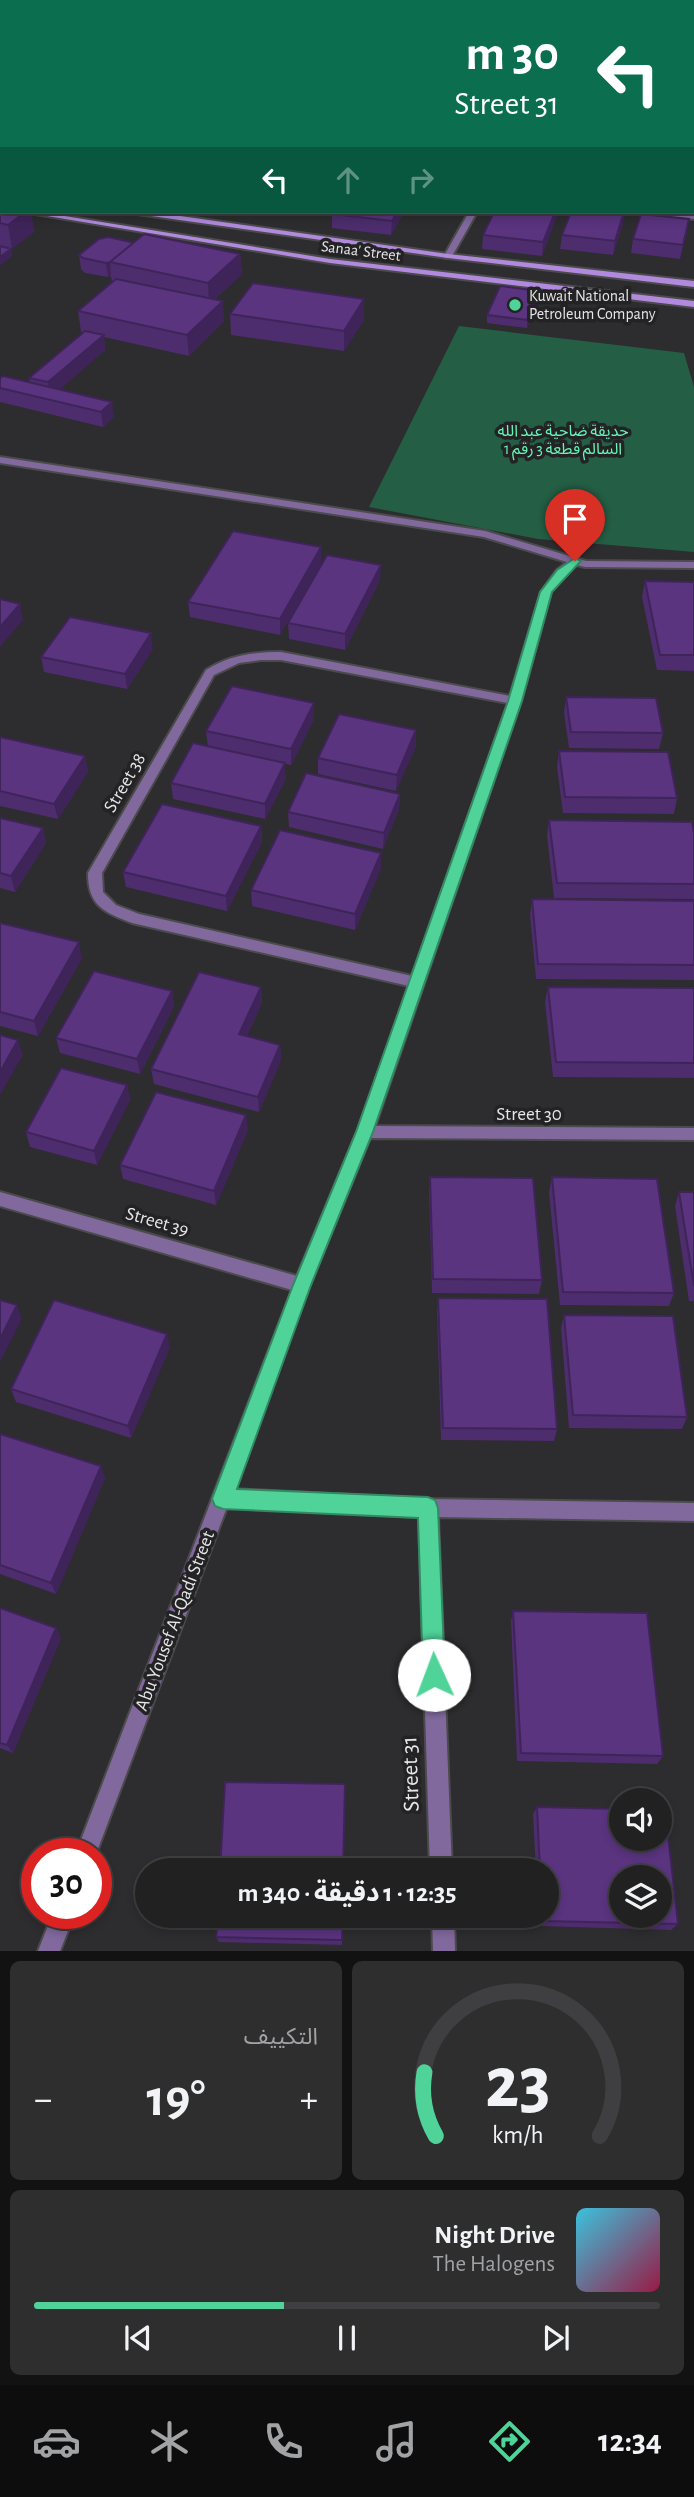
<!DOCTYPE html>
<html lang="ar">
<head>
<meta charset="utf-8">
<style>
	body { margin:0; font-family:"Alegreya Sans","Noto Sans Arabic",sans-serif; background:#2e2e2f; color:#f1f3f6; direction:rtl; height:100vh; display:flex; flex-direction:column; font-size:26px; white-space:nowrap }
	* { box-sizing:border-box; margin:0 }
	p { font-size:23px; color:#a2a3a5 }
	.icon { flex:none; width:38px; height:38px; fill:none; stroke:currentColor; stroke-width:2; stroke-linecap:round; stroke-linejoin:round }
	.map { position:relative; height:1951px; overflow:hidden; direction:ltr }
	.details { display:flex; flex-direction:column; gap:10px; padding:10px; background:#131213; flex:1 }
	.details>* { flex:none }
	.banner { position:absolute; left:0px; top:0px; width:695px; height:214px; box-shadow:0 4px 10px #0003,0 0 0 2px #3f3e40; direction:rtl; background:#0b6e4f; color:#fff; overflow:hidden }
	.tools { position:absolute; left:609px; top:1788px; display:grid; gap:14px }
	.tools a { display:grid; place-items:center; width:63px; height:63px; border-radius:50%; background:#222122; box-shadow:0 4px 10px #0003,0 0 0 2px #3f3e40; font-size:35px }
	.speed { position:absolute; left:21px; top:1838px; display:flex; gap:14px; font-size:35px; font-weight:700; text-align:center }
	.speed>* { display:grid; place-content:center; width:91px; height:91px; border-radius:50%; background:#222122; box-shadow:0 4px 10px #0003,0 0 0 2px #3f3e40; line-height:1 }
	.speed .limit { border:10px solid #d22; background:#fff; color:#111 }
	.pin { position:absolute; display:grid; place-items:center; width:60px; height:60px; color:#fff; margin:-72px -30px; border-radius:50% 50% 50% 0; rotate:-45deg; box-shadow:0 0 7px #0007 }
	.pin .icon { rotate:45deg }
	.me { position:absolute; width:77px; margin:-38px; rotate:358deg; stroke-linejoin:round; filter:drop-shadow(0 0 5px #0008) }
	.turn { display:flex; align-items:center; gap:24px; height:147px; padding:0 21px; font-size:32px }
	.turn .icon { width:91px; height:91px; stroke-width:2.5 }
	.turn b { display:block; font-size:49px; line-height:60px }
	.lanes { display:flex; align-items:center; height:66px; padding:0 21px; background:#0003; justify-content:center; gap:35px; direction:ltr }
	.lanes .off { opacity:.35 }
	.big { font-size:52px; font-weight:700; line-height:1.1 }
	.details .card { flex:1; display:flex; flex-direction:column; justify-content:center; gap:10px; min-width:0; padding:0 24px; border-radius:10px; background:#2e2e2f }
	.details .dial { align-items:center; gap:0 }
	.dial svg { height:182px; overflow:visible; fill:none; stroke:#3f3e40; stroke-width:7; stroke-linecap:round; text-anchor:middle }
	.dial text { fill:#f1f3f6; stroke:none }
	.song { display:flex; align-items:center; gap:21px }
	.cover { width:84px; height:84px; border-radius:10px; background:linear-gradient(135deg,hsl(190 70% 55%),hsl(340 70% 35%)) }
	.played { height:7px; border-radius:4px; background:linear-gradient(90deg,#4fd399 40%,#3f3e40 40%) }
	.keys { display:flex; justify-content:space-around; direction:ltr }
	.heat { display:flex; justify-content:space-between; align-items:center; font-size:38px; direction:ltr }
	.details .tiles { flex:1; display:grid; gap:10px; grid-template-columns:1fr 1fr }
	.card:last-child { grid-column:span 2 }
	.trip { position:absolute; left:135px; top:1858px; width:424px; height:70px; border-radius:35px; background:#222122; box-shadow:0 4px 10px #0003,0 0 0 2px #3f3e40; font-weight:700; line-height:70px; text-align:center; direction:rtl }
	.tab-bar { display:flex; height:112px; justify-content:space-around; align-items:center; background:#0e0d0e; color:#a2a3a5 }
	.tab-bar .icon { width:49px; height:49px }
	.tab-bar .selected { color:#4fd399 }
	.tab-bar b { font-size:32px; color:#f1f3f6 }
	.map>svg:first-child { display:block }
</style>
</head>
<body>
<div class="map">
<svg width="694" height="1951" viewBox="0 0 694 1951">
	<rect width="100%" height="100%" fill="#2d2c2e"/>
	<path fill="#245e44" d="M459,326l225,27 10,34v165l-156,-13 -169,-32z"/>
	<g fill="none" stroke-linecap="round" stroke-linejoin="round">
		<defs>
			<path id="street" d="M97,0h6l1,2h-6z
				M593,0h6l-7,2z
				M693,87h1v4h-1z
				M0,121h2v4h-2z
				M693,138h1v4h-1z
				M469,212h8l-26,46h-6l-1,-2z
				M637,212l57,3v4l-53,-5z
				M0,457l485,74 101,30 108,1v6l-109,-1 -9,-2 -11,9 -14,18 -30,109 -146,425 319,2v12l-324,-2 -60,147 -77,204 195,10 266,4v18l-256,-4 14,354h-22l-11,-354 -192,-10 -131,347 -20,-1 216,-563 -292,-84v-14l297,84 60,-144 52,-146 -277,-63c-28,-11 -44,-17 -44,-50l118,-203c23,-15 48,-18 75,-18l229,44 31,-104 16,-22 10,-8 -83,-25 -484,-74zM261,660h20l227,43 -96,273 -273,-62 -23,-9 -13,-13 -1,-19 112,-198 25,-12z
				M53,1913h22l-15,38h-22z
				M432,1916h22l1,35h-22z"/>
			<path id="secondary" d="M0,186h2v5h-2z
				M23,212h17l290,47 364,42v6l-364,-44z
				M133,212h19l296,42 246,27v6l-246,-29 -311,-44z"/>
		</defs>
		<use href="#street" stroke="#4b4a4c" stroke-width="4"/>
		<use href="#secondary" stroke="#4b4a4c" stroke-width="4"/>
		<use href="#street" fill="#81699d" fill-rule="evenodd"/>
		<use href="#secondary" fill="#b18ade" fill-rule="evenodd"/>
	</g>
	<path fill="#4d2d6d" d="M156,0h42l-3,2h-27z
		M625,0h35v2h-35z
		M0,50h2v32l-2,-1 1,2 1,-1v30l-2,-1z
		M2,132v45l-2,-1v-43z
		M693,144l1,1v59h-1z
		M0,202l2,10h29l3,20 -23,17 1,7 -12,9z
		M397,212h6v2l-12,21 -59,-7v-14z
		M494,212h64l-16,44 -60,-7 1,-14z
		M624,212l-1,11 -10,32 -53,-6 2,-14z
		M689,219l-9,40 -49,-6 2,-14z
		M132,244l108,10 2,20 -27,25 9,22 -35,35 -85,-19 1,13 -45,39 54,28 -11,10 -103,-25v-24l30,4 -1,-4 54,-45 -2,-1 -3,-21 34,-29 -1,-5h-3l-23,-4 -4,-4 -2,-14z
		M538,291v8l-11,29 -40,-5v-8z
		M364,299v21l-20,31 -113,-16 -1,-21z
		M321,563l-41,72 -90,-18 -2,-15z
		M380,580l-35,70 -56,-11 -1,-16z
		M645,581l49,1v89l-37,-1 -15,-73z
		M153,649l-26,40 -83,-17 -3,-15z
		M566,697l97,36 -4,16 -90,-1 -5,-35z
		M314,719l-23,46 -57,-13 52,27 -21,40 -92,-20 -2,-16 37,-36 -2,-16z
		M0,737l85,19 3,16 -30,47 -58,-13z
		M416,746l-20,45 -78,-17v-16z
		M559,751l118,47 -3,16 -111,-1 -6,-46z
		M400,794l-1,15 -16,40 -94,-22 -1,-15z
		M0,818l43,10 3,15 -31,49 -15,-4z
		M549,820l145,13v66l-140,-1 -7,-62z
		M261,826l1,16 -35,69 -101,-24 -3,-15z
		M381,868l-26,62 -103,-24 -1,-16z
		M532,899l162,2v79l-158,-1 -6,-64z
		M0,923l82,35 -44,78 -38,-10z
		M261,987l1,16 -15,33 33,9 1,15 -22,52 -105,-28 -3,-15z
		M548,987l146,1v90l-141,-1 -8,-75z
		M172,991l2,15 -34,68 -80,-21 -4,-15z
		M127,1085l3,15 -33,65 -67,-18 -4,-15z
		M248,1130l-32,75 -93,-26 -3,-14z
		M430,1177l112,103 -3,14 -107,-1 -3,-102z
		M552,1177l122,116 -5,13 -109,-1 -11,-113z
		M679,1192h15v109h-5l-14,-95z
		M438,1298l119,131 -3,12 -113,-1 -4,-128z
		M564,1315l123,102 -5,12 -113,-1 -8,-100z
		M170,1347l-39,91 -115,-36 -5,-13z
		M0,1434l105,44 -49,116 -56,-20z
		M0,1608l56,20 5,10 -48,115 -13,-5z
		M513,1611l150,145 -6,8 -140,-3 -6,-140z
		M537,1807l141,117 -7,6 -132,-4v-10h7v-45h-10l-3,-57z
		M343,1916l-1,29 -123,-3 -3,-5z"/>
	<path fill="#3f2459" d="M2,18v14l-2,1v-14z
		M25,212h6l3,20 -22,17 -4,-24z
		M397,212h6v2l-12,21 1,-14z
		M555,212h3v2l-16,42 1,-14z
		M624,212l-1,11 -10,32 2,-14z
		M689,219l-2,14 -7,26 3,-14z
		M11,249l1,7 -12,9v-8z
		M240,254l2,20 -33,30 -1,-21z
		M110,262l1,15h-3l-2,-14z
		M538,291v8l-11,29v-8z
		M364,299v21l-20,31v-20z
		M223,301l1,20 -35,35 -2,-21z
		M104,335l1,15 -55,48 -2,-16z
		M112,402l2,15 -11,10 -2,-15z
		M321,547v16l-41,72v-16z
		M381,565l-1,15 -35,70v-16z
		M20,604l3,16 -23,27v-20z
		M151,633l2,16 -26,40 -2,-15z
		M314,703v16l-23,46v-16z
		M416,730v16l-20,45 1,-16z
		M85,756l3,16 -30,47 -4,-15z
		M285,763l1,16 -21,40v-15z
		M400,794l-1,15 -16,40 1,-16z
		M261,826l1,16 -35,69 -1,-15z
		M43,828l3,15 -31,49 -4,-16z
		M381,853v15l-26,62v-16z
		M79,942l3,16 -44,78 -4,-15z
		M261,987l1,16 -21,46 -2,-15z
		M172,991l2,15 -34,68 -3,-15z
		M18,1040l5,15 -23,40v-23z
		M280,1045l1,15 -22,52 -1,-15z
		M127,1085l3,15 -33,65 -3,-14z
		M246,1115l2,15 -32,75 -2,-14z
		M17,1305l5,14 -22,43v-23z
		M167,1334l3,13 -39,91 -3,-12z
		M101,1466l4,12 -49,116 -5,-11z
		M56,1628l5,10 -48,115 -6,-8z"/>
	<path fill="#5a347f" stroke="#3f2459" stroke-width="2" fill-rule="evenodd" d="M511,0h22l17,2h-40z
		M0,4h2v14l-2,1z
		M0,50h2v19h-2z
		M2,82v17h-2v-16z
		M693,89h1v22l-1,-1z
		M2,132v30l-1,1 -1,-30z
		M693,173h1v17h-1z
		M0,202h2v10h23l-17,13 -8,-2z
		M334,212h63l-5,9 -60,-7z
		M494,212h61l-12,30 -60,-7z
		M571,212h53l-9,29 -53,-6z
		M641,214l48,5 -6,26 -50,-6z
		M144,234l96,20 -32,29 -98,-21z
		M108,237l23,5 1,2 -22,18 -4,1 -23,-5 -4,-3 20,-16z
		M0,246l11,3 -11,8z
		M116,279l107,22 -36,34 -109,-24z
		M253,283l111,16 -20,32 -114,-17z
		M500,286l38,5 -11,29 -40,-5z
		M85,331l19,4 -56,47 -19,-4z
		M3,376l109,26 -11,10 -101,-24v-10z
		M233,531l88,16 -41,72 -92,-17z
		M327,555l54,10 -36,69 -57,-11z
		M645,581l49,1v73h-34z
		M0,599l20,5 -20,23z
		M70,617l81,16 -26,41 -84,-17z
		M232,686l82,17 -23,46 -85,-18z
		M566,697l90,1 7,35 -92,-1z
		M339,714l77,16 -19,45 -79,-17z
		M0,737l85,19 -31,48 -54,-13z
		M193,743l92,20 -20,41 -94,-21z
		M559,751l109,1 9,46 -112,-1z
		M306,773l94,21 -16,39 -96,-21z
		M162,804l99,22 -35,70 -103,-24z
		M0,818l43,10 -32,48 -11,-3z
		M549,820l143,2 2,11v51l-137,-1z
		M280,830l101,23 -26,61 -104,-24z
		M532,899l162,2v64l-156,-1z
		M0,923l79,19 -45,79 -34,-9z
		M94,971l78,20 -35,68 -81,-21z
		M199,972l62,15 -22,47 41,11 -22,52 -107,-28z
		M548,987l146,1v75l-138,-1z
		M0,1035l18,5 -18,32z
		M61,1068l66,17 -33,66 -68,-19z
		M156,1092l90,23 -32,76 -94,-26z
		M430,1177l103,1 9,102 -109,-1z
		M552,1177l105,2 17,114 -111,-1z
		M679,1192h15v94z
		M438,1298l109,1 10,130 -114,-1z
		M0,1300l17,5 -17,34z
		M54,1300l113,34 -39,92 -117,-37z
		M564,1315l109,1 14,101 -114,-2z
		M0,1434l101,32 -50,117 -51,-18z
		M0,1608l56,20 -49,117 -7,-2z
		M513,1611l134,2 16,143 -142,-3z
		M225,1782l120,2 -2,87h-123z
		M537,1807l84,2v30h39v-30h5l13,115 -135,-3v-5h3v-45h-6zM621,1878h39v38h-39z
		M218,1916h125l-1,24 -126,-3z"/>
	<path fill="#4fd399" stroke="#338963" stroke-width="2" d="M575,558l6,3 -29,31 -30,109 -149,431 -62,153 -74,204 191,8 7,3 3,8 7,167 -3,8 -8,3 -8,-3 -3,-8 -5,-157 -195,-9 -8,-3 -3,-7 81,-214 63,-153 152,-431 32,-109 17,-22z"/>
	<circle fill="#4fd399" stroke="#232225" stroke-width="2.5" cx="515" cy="305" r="7"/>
	<g text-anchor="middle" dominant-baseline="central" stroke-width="7" stroke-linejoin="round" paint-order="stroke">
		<g font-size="16" fill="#e6e5e7" stroke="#232225">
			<text transform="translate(361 251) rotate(7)">Sanaa' Street</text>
		</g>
		<g font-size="16" fill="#e6e5e7" stroke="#232225" text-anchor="start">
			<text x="529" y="296">Kuwait National<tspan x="529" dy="18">Petroleum Company</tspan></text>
		</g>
		<g font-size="16" fill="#66f5b4" stroke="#232225">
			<text x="563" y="431">حديقة ضاحية عبد الله<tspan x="563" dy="18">السالم قطعة 3 رقم 1</tspan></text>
		</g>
		<g font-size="19" fill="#e6e5e7" stroke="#232225">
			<text transform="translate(125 783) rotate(-60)">Street 38</text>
			<text x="529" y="1114">Street 30</text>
			<text transform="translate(157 1222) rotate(16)">Street 39</text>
			<text transform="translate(175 1621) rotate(-69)">Abu Yousef Al-Qadi Street</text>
		</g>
		<g font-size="23" fill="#e6e5e7" stroke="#232225">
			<text transform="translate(411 1774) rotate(-92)">Street 31</text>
		</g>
	</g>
</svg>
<div class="tools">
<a><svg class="icon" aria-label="sound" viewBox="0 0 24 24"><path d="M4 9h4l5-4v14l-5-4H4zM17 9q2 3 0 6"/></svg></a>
<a><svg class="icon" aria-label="layers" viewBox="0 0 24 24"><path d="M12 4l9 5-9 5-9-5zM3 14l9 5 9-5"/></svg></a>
</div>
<div class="speed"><div class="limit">30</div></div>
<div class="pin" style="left:575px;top:561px;background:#d93025"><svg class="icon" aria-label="arrive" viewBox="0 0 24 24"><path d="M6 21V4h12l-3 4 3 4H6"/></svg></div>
<svg class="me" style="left:434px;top:1675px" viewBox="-20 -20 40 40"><circle r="19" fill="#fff"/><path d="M0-13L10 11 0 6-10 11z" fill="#4fd399"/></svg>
<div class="trip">12:35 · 1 دقيقة · 340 m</div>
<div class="banner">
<div class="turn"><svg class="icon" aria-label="left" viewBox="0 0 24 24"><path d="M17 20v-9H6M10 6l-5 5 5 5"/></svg><div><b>30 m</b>Street 31</div></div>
<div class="lanes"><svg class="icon" aria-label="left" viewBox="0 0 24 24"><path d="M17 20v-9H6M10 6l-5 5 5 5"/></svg><svg class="icon off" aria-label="ahead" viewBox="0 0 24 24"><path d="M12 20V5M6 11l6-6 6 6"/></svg><svg class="icon off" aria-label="right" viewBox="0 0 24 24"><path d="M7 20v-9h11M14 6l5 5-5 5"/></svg></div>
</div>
</div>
<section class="details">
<div class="tiles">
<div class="card dial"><svg viewBox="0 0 100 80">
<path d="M14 69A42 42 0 1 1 86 69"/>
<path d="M14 69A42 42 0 0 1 9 41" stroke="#4fd399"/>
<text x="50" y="56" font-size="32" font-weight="700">23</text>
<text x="50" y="72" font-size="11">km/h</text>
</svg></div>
<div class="card"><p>التكييف</p>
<div class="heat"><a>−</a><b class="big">19°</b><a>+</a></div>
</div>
<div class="card">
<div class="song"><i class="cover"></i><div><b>Night Drive</b><p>The Halogens</p></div></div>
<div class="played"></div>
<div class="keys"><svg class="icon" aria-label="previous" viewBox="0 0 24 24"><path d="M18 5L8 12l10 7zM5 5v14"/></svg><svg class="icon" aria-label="pause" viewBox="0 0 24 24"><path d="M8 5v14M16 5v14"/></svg><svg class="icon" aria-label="next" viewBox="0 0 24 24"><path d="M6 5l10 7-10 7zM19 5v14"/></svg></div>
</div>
</div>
</section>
<nav class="tab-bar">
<b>12:34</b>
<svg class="icon selected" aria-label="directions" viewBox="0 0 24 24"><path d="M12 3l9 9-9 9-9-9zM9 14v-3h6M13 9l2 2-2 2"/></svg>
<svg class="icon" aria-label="music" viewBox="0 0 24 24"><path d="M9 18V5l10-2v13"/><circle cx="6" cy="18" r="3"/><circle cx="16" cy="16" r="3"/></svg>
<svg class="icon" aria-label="phone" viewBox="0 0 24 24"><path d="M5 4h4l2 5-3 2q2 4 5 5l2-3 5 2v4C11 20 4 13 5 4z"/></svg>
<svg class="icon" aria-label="climate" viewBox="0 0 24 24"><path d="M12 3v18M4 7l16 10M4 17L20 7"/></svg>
<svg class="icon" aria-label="car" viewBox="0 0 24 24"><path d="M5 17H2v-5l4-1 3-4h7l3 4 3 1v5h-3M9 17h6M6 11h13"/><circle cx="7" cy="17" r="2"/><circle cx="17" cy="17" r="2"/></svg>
</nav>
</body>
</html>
